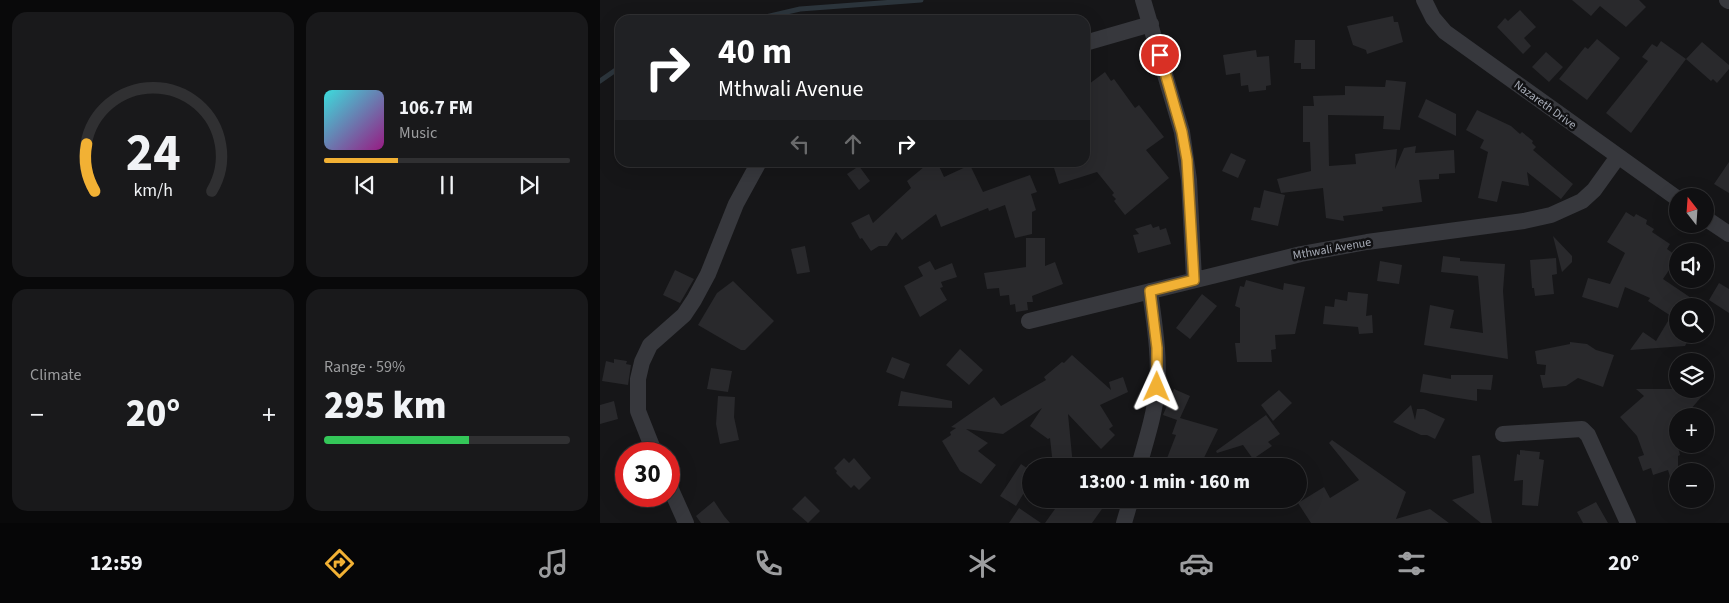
<!DOCTYPE html>
<html lang="en">
<head>
<meta charset="utf-8">
<style>
	body { margin:0; font-family:"Source Sans 3",sans-serif; background:#19191b; color:#f1f3f6; height:100vh; display:flex; flex-direction:column; font-size:19px; white-space:nowrap }
	* { box-sizing:border-box; margin:0 }
	p { font-size:16px; color:#9c9d9f }
	.icon { flex:none; width:28px; height:28px; fill:none; stroke:currentColor; stroke-width:2; stroke-linecap:round; stroke-linejoin:round }
	.map { position:relative; flex:1; overflow:hidden }
	.panel { display:flex; flex-direction:column; gap:12px; padding:12px; background:#09090a; width:600px }
	.panel>* { flex:none }
	.guide { position:absolute; left:15px; top:15px; width:475px; height:152px; border-radius:15px; box-shadow:0 5px 20px #0002,0 0 0 1px #303032; background:#202124; color:#fff; overflow:hidden }
	.needle { width:32px; rotate:343deg }
	.buttons { position:absolute; left:1069px; top:188px; display:grid; gap:10px }
	.buttons a { display:grid; place-items:center; width:45px; height:45px; border-radius:50%; background:#101012; box-shadow:0 5px 20px #0002,0 0 0 1px #303032; font-size:25px }
	.speed { position:absolute; left:15px; top:442px; display:flex; gap:10px; font-size:25px; font-weight:700; text-align:center }
	.speed>* { display:grid; place-content:center; width:65px; height:65px; border-radius:50%; background:#101012; box-shadow:0 5px 20px #0002,0 0 0 1px #303032; line-height:1 }
	.speed .limit { border:8px solid #d22; background:#fff; color:#111 }
	.pin { position:absolute; display:grid; place-items:center; width:42px; height:42px; color:#fff; margin:-21px; border:2px solid #fff; border-radius:50%; box-shadow:0 1px 5px #0007 }
	.me { position:absolute; width:55px; margin:-28px; rotate:1deg; stroke-linejoin:round; filter:drop-shadow(0 0 4px #0008) }
	.turn { display:flex; align-items:center; gap:18px; height:105px; padding:0 20px; font-size:22px }
	.turn .icon { width:65px; height:65px; stroke-width:2.5 }
	.turn b { display:block; font-size:35px; line-height:42px }
	.lanes { display:flex; align-items:center; height:48px; padding:0 20px; background:#0003; justify-content:center; gap:25px; direction:ltr }
	.lanes .off { opacity:.35 }
	.big { font-size:38px; font-weight:800; line-height:1.1 }
	.panel .card { flex:1; display:flex; flex-direction:column; justify-content:center; gap:8px; min-width:0; padding:0 18px; border-radius:15px; background:#19191b }
	.panel .dial { align-items:center; gap:0 }
	.dial svg { height:130px; overflow:visible; fill:none; stroke:#303032; stroke-width:7; stroke-linecap:round; text-anchor:middle }
	.dial text { fill:#f1f3f6; stroke:none }
	.song { display:flex; align-items:center; gap:15px }
	.cover { width:60px; height:60px; border-radius:8px; background:linear-gradient(135deg,hsl(180 70% 55%),hsl(310 70% 35%)) }
	.played { height:5px; border-radius:2px; background:linear-gradient(90deg,#f2b134 30%,#303032 30%) }
	.keys { display:flex; justify-content:space-around; direction:ltr }
	.heat { display:flex; justify-content:space-between; align-items:center; font-size:28px; direction:ltr }
	.charge { height:8px; border-radius:4px; background:linear-gradient(90deg,#34c759 59%,#303032 0) }
	.panel .tiles { flex:1; display:grid; gap:12px; grid-template-columns:repeat(2,1fr) }
	.trip { position:absolute; left:422px; top:458px; width:285px; height:50px; border-radius:25px; background:#101012; box-shadow:0 5px 20px #0002,0 0 0 1px #303032; font-weight:800; line-height:50px; text-align:center }
	.menu { display:flex; height:80px; justify-content:space-around; align-items:center; background:#060607; color:#9c9d9f }
	.menu .icon { width:35px; height:35px }
	.menu .on { color:#f2b134 }
	.menu b { font-size:22px; color:#f1f3f6 }
	main { display:flex; flex:1; min-height:0 }
	.map>svg:first-child { display:block }
</style>
</head>
<body>
<main>
<section class="panel">
<div class="tiles">
<div class="card dial"><svg viewBox="0 0 100 80">
<path d="M14 69A42 42 0 1 1 86 69"/>
<path d="M14 69A42 42 0 0 1 9 40" stroke="#f2b134"/>
<text x="50" y="56" font-size="32" font-weight="700">24</text>
<text x="50" y="72" font-size="11">km/h</text>
</svg></div>
<div class="card">
<div class="song"><i class="cover"></i><div><b>106.7 FM</b><p>Music</p></div></div>
<div class="played"></div>
<div class="keys"><svg class="icon" aria-label="previous" viewBox="0 0 24 24"><path d="M18 5L8 12l10 7zM5 5v14"/></svg><svg class="icon" aria-label="pause" viewBox="0 0 24 24"><path d="M8 5v14M16 5v14"/></svg><svg class="icon" aria-label="next" viewBox="0 0 24 24"><path d="M6 5l10 7-10 7zM19 5v14"/></svg></div>
</div>
<div class="card"><p>Climate</p>
<div class="heat"><a>−</a><b class="big">20°</b><a>+</a></div>
</div>
<div class="card"><p>Range · 59%</p><b class="big">295 km</b><div class="charge"></div></div>
</div>
</section>
<div class="map">
<svg width="1129" height="523" viewBox="0 0 1129 523">
	<rect width="100%" height="100%" fill="#161618"/>
	<g fill="none" stroke-linecap="round" stroke-linejoin="round">
		<path stroke="#2c353c" stroke-width="5" d="M152,20l48,-11 121,-9
			M0,81l20,-14"/>
	</g>
	<path fill="#29292c" d="M972,0h67l7,7 -20,20 -26,-21 -9,10z
		M920,10l16,17 -12,11 7,8 -8,8 -26,-27 8,-9 3,3z
		M793,16l1,6h4l5,20 -36,12 -1,-4 -13,-5 -6,-19z
		M997,39l23,19 -33,42 -28,-21 26,-32 3,2z
		M695,40h20v29h-14v-6h-7z
		M1061,41l25,18 -55,74 -25,-20 42,-52 -6,-4 10,-13 5,3z
		M1102,42l27,23v4l-12,14 -4,-4 -2,2 -25,-22z
		M656,50l1,7 12,-1 2,29 -5,1v4l-17,2 -1,-7 -7,1 -1,-13 -14,2 -3,-20z
		M946,52l17,15 -14,15 -17,-15z
		M505,72l6,9 3,-2 21,29 4,-3 25,32 -18,13 23,28 -44,37 -11,-14 2,-2 -4,-4 2,-2 -17,-21 -38,12 -5,-16 6,-2 -1,-4h26v-75z
		M786,80l20,2 -6,48 -17,-1 1,-13 -56,-1 1,51 27,-2 -1,-10 42,-5 -2,20 9,-21 12,-2 -1,7 39,-3 1,23 -16,1v5l-20,1 3,22 -40,5 1,4 -40,5 1,5 -18,-3 -3,-30 -42,5 -4,-14 34,-8 -1,-29h-7v-36h11l-1,-10 32,-1v-9l40,1z
		M826,99l30,15v22l-38,-19z
		M877,110l34,16 9,8 2,-2 11,9 -1,2 4,4 -3,3 40,34 -12,15 -34,-27 2,14 -27,-5 -5,21 -19,-4 10,-46 -8,-4 4,-8 -18,-10z
		M631,153l15,7 -8,18 -16,-7z
		M330,162h7l7,15 26,-12 13,27 47,-17 7,17 -6,2 5,16 -4,2v22l-17,4 -10,-33 -16,6 -1,-3 -47,19 -5,-13 -34,26 -6,-8 -9,14h-8l-8,5 -9,-13 -2,1 -9,-16 18,-9 4,9 38,-35 -4,-7z
		M1129,162v31l-15,-9z
		M259,166l11,15 -11,9 -12,-16z
		M664,190l21,5 -7,31 -27,-6 3,-13 6,1z
		M1026,212l8,5 2,-3 11,6 -1,4 8,5 -2,3 18,12 -3,5 11,8 -15,22 40,27h-25v28h13l-6,12 -55,4 13,-18 13,9 15,-25 -23,-15 2,-3 -25,-11 -7,21 -36,-11 6,-19 22,6 15,-31 -18,-11z
		M551,224l2,4 6,-2 1,4 6,-2 5,16 -33,9 -5,-18 6,-1 -4,-5z
		M953,236l19,20v6l-10,10z
		M426,238h19v28l10,-4 8,22 -31,12 1,6h-6l1,8 -12,2 -1,-8 -5,1 -1,-10 -9,1 -1,-8 -12,1 -3,-16 42,-6z
		M205,246l5,26 -13,2 -6,-25z
		M843,256l17,2v3l45,3 -2,27 5,68 -84,-14 6,-40 24,5 -4,18 33,5 -5,-57 -37,-4z
		M956,258l1,16 -5,1 2,19 -19,2 -1,-8h-2l-2,-28z
		M330,261l5,9 17,-7 5,14 -16,5 2,5 -3,1 7,12 -27,17 -16,-31 19,-10 -5,-9z
		M780,261l22,4 -3,19 -22,-3z
		M75,270l19,9 -14,24 -17,-8z
		M646,280l37,10 1,-7 21,4 -10,47 -20,1 1,14 -5,1 1,12h-35l-2,-19h5v-35l-5,-2 5,-20 4,1z
		M133,281l41,40 -29,29h-4l-43,-25 19,-32z
		M1119,283l10,6v24l-20,-13z
		M748,292l20,2 -2,22 6,-1 1,18 -14,1 -1,-7 -35,-3 2,-18 9,1 1,-8 12,2z
		M602,294l15,12 -27,33 -14,-11z
		M970,342l17,2 9,6 18,5 -11,32 -25,-9 -12,8 -23,2 -3,-13h5l1,-10 -9,-1 -2,-13 35,-7z
		M360,349l23,21 -14,15 -23,-20z
		M472,355l39,35 -2,-8 14,-5 5,15 -28,13 13,21 -4,3 6,6 -14,14 -33,-35 5,52h-20l-3,-28 -2,1 -18,-13 12,-18 -39,26 -37,-5 22,14 -10,8 18,14 -15,19 -21,-13 -18,-30 9,-6 -1,-3 6,-4 -5,-1 43,-30 7,9 45,-26 -2,-3 18,-15 2,1z
		M292,357l18,7 -6,15 -18,-7z
		M14,359l13,2 -1,3 5,1 -3,20 -26,-4 4,-20 8,2z
		M111,368l21,3 -4,21 -21,-3z
		M823,374l28,5v-4h42l-2,15 -14,-1v12l-57,-9z
		M574,389l16,7 -10,22 38,11 -18,37 -18,-8 -5,8h-13l12,-31 -4,-1 5,-14 -14,-5z
		M1036,389h72l-23,27h-7v31l2,8 -2,1v37h-3l-7,-23 -15,5 -2,-7 -8,3 -5,-14 6,-2 -7,-19 -17,-19 24,-21z
		M679,390l13,13 -19,18 -12,-16z
		M301,391l51,10v7l-54,-2z
		M118,396l17,1 -1,20 5,23 -19,4 -4,-20z
		M14,401l4,18 -18,5v-19z
		M811,405l4,15 2,-11h7l21,10 -10,20 -8,-4h-6l-28,-13z
		M666,415l14,19 -12,8 4,4 -19,13 -10,-14 -26,8 -1,-2z
		M732,440l74,52 -10,27 34,-10 19,14h-138l-13,-20 26,-16 6,11 29,-18 -30,-37z
		M920,450l20,2 -1,7 5,1 -6,46 -16,-1 1,-25 -9,1 3,-27 3,1z
		M880,455l12,68h-11l-29,-23 22,-7 -2,-37z
		M244,458l5,5 5,-5 17,20 -12,12 -5,-5 -3,3 -15,-15 1,-2 -3,-3z
		M421,464l10,7v10l-15,25 -16,-10z
		M205,496l15,15 -12,12 -16,-14z
		M462,499l8,4 3,-4h36l-17,24h-47z
		M114,501l10,15 6,7h-29l-5,-7z
		M996,502l12,21h-25l-6,-11z
		M419,508l22,15h-32z"/>
	<g fill="none" stroke-linecap="round" stroke-linejoin="round">
		<path stroke="#37383d" stroke-width="16" d="M543,0l39,132 7,48 5,99
			M824,0l9,18 12,14 233,167
			M1127,0l2,1
			M485,43l66,-19
			M1105,218l24,16
			M429,321l272,-67 66,-12 157,-21 27,-6 31,-14 12,-11 23,-32
			M903,434l79,-5 6,6 40,88
			M55,454l-17,-43v-32l4,-17 8,-17 34,-30 10,-15 14,-26 28,-70 23,-42
			M539,466c7,-26 16,-52 18,-79 3,-32 -3,-64 -7,-96
			M69,485l17,38
			M524,523l7,-24"/>
	</g>
	<g fill="none" stroke-linecap="round" stroke-linejoin="round">
		<defs>
			<path id="route" d="M557,387v-39l-7,-57 44,-11 -7,-120 -5,-28 -22,-77"/>
		</defs>
		<use href="#route" stroke="#9d7322" stroke-width="12"/>
		<use href="#route" stroke="#f2b134" stroke-width="9"/>
	</g>
	<g text-anchor="middle" dominant-baseline="central" stroke-width="5" stroke-linejoin="round" paint-order="stroke">
		<g font-size="12" fill="#a8adb8" stroke="#111113">
			<text transform="translate(945 105) rotate(36)">Nazareth Drive</text>
			<text transform="translate(732 249) rotate(-10)">Mthwali Avenue</text>
		</g>
	</g>
</svg>
<div class="buttons">
<a><svg class="needle" viewBox="-14 -14 28 28"><path d="M0-13l5 13h-10z" fill="#e53935"/><path d="M0 13l5-13h-10z" fill="#9c9d9f"/></svg></a>
<a><svg class="icon" aria-label="sound" viewBox="0 0 24 24"><path d="M4 9h4l5-4v14l-5-4H4zM17 9q2 3 0 6"/></svg></a>
<a><svg class="icon" aria-label="search" viewBox="0 0 24 24"><circle cx="10" cy="10" r="6"/><path d="M15 15l6 6"/></svg></a>
<a><svg class="icon" aria-label="layers" viewBox="0 0 24 24"><path d="M12 4l9 5-9 5-9-5zM3 14l9 5 9-5"/></svg></a>
<a>+</a>
<a>−</a>
</div>
<div class="speed"><div class="limit">30</div></div>
<div class="pin" style="left:560px;top:55px;background:#d93025"><svg class="icon" aria-label="arrive" viewBox="0 0 24 24"><path d="M6 21V4h12l-3 4 3 4H6"/></svg></div>
<svg class="me" style="left:557px;top:387px" viewBox="-20 -20 40 40"><path d="M0-17L14 15 0 8-14 15z" fill="#f2b134" stroke="#fff" stroke-width="4"/></svg>
<div class="trip">13:00 · 1 min · 160 m</div>
<div class="guide">
<div class="turn"><svg class="icon" aria-label="right" viewBox="0 0 24 24"><path d="M7 20v-9h11M14 6l5 5-5 5"/></svg><div><b>40 m</b>Mthwali Avenue</div></div>
<div class="lanes"><svg class="icon off" aria-label="left" viewBox="0 0 24 24"><path d="M17 20v-9H6M10 6l-5 5 5 5"/></svg><svg class="icon off" aria-label="ahead" viewBox="0 0 24 24"><path d="M12 20V5M6 11l6-6 6 6"/></svg><svg class="icon" aria-label="right" viewBox="0 0 24 24"><path d="M7 20v-9h11M14 6l5 5-5 5"/></svg></div>
</div>
</div>
</main>
<nav class="menu">
<b>12:59</b>
<svg class="icon on" aria-label="directions" viewBox="0 0 24 24"><path d="M12 3l9 9-9 9-9-9zM9 14v-3h6M13 9l2 2-2 2"/></svg>
<svg class="icon" aria-label="music" viewBox="0 0 24 24"><path d="M9 18V5l10-2v13"/><circle cx="6" cy="18" r="3"/><circle cx="16" cy="16" r="3"/></svg>
<svg class="icon" aria-label="phone" viewBox="0 0 24 24"><path d="M5 4h4l2 5-3 2q2 4 5 5l2-3 5 2v4C11 20 4 13 5 4z"/></svg>
<svg class="icon" aria-label="climate" viewBox="0 0 24 24"><path d="M12 3v18M4 7l16 10M4 17L20 7"/></svg>
<svg class="icon" aria-label="car" viewBox="0 0 24 24"><path d="M5 17H2v-5l4-1 3-4h7l3 4 3 1v5h-3M9 17h6M6 11h13"/><circle cx="7" cy="17" r="2"/><circle cx="17" cy="17" r="2"/></svg>
<svg class="icon" aria-label="filters" viewBox="0 0 24 24"><path d="M4 7h16M4 17h16"/><circle cx="9" cy="7" r="2"/><circle cx="15" cy="17" r="2"/></svg>
<b>20°</b>
</nav>
</body>
</html>
